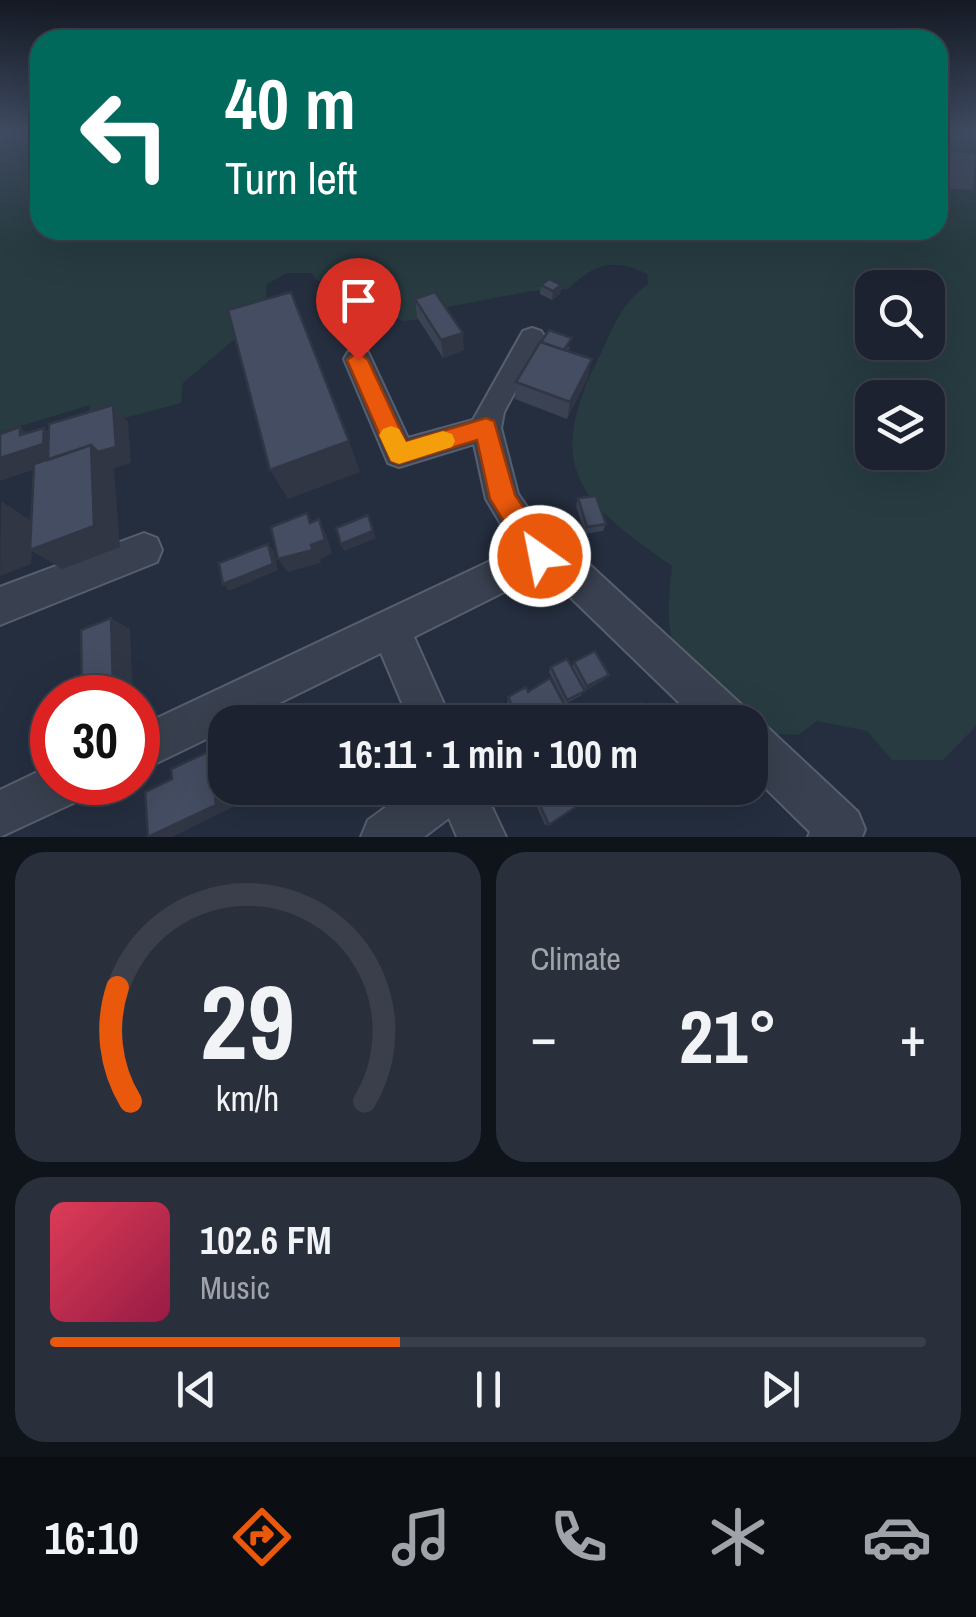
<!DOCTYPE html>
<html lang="en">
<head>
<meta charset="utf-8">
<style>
	body { margin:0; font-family:"Archivo Narrow",sans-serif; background:#292f3b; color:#f1f3f6; height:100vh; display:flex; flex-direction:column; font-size:38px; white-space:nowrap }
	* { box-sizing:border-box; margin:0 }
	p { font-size:32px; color:#a0a4aa }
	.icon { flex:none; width:55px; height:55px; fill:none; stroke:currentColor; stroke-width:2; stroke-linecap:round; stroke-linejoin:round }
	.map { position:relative; height:837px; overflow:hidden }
	.details { display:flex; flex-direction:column; gap:15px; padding:15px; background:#0f131a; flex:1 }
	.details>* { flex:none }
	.top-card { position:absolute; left:30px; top:30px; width:918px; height:210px; border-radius:30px; box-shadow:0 10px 40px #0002,0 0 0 2px #3a3f4b; background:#00695c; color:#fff; overflow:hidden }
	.buttons { position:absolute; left:855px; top:270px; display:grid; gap:20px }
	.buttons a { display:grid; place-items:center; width:90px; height:90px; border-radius:20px; background:#1c222f; box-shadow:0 10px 40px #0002,0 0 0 2px #3a3f4b; font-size:50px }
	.speed { position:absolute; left:30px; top:675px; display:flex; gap:20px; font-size:50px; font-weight:700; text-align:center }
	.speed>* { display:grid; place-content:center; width:130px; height:130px; border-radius:50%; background:#1c222f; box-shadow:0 10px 40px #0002,0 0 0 2px #3a3f4b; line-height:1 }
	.speed .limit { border:15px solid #d22; background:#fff; color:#111 }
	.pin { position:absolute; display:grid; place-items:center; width:85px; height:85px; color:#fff; margin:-102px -42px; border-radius:50% 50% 50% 0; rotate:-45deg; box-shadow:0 0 10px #0007 }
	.pin .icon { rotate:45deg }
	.me { position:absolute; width:110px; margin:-55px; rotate:327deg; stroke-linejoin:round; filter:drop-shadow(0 0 8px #0008) }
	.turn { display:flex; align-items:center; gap:35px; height:210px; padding:0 30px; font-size:45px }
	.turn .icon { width:130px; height:130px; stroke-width:2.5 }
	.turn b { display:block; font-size:70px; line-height:85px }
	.big { font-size:75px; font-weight:700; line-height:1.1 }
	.details .tile { flex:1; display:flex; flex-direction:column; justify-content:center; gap:15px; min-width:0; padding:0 35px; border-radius:30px; background:#292f3b }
	.details .dial { align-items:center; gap:0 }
	.dial svg { height:260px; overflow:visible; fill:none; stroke:#3a3f4b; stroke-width:7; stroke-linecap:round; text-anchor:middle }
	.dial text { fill:#f1f3f6; stroke:none }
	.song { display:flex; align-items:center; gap:30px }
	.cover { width:120px; height:120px; border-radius:15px; background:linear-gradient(135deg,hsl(350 70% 55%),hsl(340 70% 35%)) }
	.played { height:10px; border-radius:5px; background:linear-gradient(90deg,#ea580c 40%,#3a3f4b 40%) }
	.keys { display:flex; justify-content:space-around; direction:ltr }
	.heat { display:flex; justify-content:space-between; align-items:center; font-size:55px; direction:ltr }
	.details .tiles { flex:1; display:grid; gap:15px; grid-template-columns:1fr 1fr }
	.tile:last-child { grid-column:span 2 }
	.trip { position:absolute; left:208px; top:705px; width:560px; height:100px; border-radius:30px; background:#1c222f; box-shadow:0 10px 40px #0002,0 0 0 2px #3a3f4b; font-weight:700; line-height:100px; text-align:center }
	.tab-bar { display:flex; height:160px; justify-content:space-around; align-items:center; background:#0b0e13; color:#a0a4aa }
	.tab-bar .icon { width:70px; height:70px }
	.tab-bar .on { color:#ea580c }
	.tab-bar b { font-size:45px; color:#f1f3f6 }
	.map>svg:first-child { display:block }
</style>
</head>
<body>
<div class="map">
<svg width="976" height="837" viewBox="0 0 976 837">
	<rect width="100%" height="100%" fill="#252e3f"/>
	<path fill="#273b40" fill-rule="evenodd" d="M0,131h40v99h898v-99l38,6v589l-33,34h-51l-25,-29 -50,-10 -19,14 -42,-2 -6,-11h-6c-66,-60 -83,-61 -72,-156 -91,-63 -129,-97 -74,-207 15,-30 22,-55 50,-75l-1,-10c-34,-17 -53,-10 -79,15l-37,2 -93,18 -15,10 -20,2 -36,-14 -22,-22 -29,-5 -4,-7h-25l-20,11 -1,14 8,4 -18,29 -25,11 -48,41 -2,20 -94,25 3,-23 -90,27zM872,288h56v54h-56zM872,398h56v54h-56z"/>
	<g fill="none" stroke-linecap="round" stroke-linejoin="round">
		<path stroke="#3b4354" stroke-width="36" stroke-dasharray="36 18" stroke-linecap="butt" d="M938,170l38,2"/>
		<defs>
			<path id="minor" d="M532,328l9,3 4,6 -41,75 -3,16 17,66 35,50 38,22 153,141 6,13 16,6 92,86 7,17 -3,8h-54l2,-5 -60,-59v-51h-51l-134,-130 -27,-17 -124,62 38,85h-42l-29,-69 -140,69h-16v8l-87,42v-45l378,-178 -30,-50 -12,-55 -75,23 -11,-4 -44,-104 4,-7h20l40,86 65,-18 50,-89z
				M144,533l13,5 5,12 -5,12 -157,63v-38z
				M52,765v17h39l-7,16 -84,39v-47z
				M412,788h71l23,49h-49l-8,-19 -25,19h-63l7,-17z"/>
		</defs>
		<use href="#minor" stroke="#575e6d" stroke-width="4"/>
		<use href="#minor" fill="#39404f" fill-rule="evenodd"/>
	</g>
	<path fill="#3a4253" d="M541,285h20l-1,9 -8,6 -12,-6z
		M415,299l49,51 -21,8 -26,-41z
		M570,346l-2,5 20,26 -21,42 -52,-20 1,-17z
		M578,498l28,26 -3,7 -18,3 -9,-28z
		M574,662l31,17 -20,12 -13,-24z
		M551,667l31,28 -17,9 -16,-32z
		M528,692l46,30h-37l-3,-6 -10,6h-9l-8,-17 1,-8z
		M628,713l25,9h-25l-4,-6z
		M530,788h69l-50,37h-4l-16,-36z"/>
	<path fill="#303644" d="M561,285l-1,9 -8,6 1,-9z
		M463,333l1,17 -21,8 -2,-18z
		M592,359l-4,18 -21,42 3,-17z
		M113,405l15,17 3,41 -17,5 6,79 -58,22 -30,-18 -1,13 -31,12 1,-75 32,21 58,-77z
		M20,427l19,17 5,-16 18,16v16l-62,21v-23l20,-23z
		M349,441l11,31 -72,27 -18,-29z
		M319,519l7,15 6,19 -12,6 1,4 -33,9 -10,-13z
		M373,531l3,7 -32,13 -3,-7z
		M268,544l6,7 4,19 -49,21 -6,-7z
		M111,618l19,11 3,65 -7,4h-39z
		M609,675l-4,4 -20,12 2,-5z
		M536,709l-2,7 -10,6h-6l1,-2z
		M210,751l15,4v33h5l3,19 -61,30h-22z"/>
	<path fill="#444d61" stroke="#303644" stroke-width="2.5" d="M549,279l12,6 -8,6 -12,-6z
		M291,292l58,149 -79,29 -42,-160z
		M435,292l28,41 -22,7 -26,-41z
		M549,330l23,8 -8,12 -23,-8z
		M540,342l52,17 -22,43 -54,-20z
		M113,405l3,42 -18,5 -7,-7 -43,15 1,-36z
		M20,427v8l24,-7 -1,16 -43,14v-24z
		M91,445l3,81 -64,24 4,-86z
		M596,496l10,28 -19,3 -9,-29z
		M307,513l3,10 9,-4 6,21 -14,5 2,5 -35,9 -7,-32z
		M368,515l5,16 -32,13 -5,-16z
		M268,544l5,20 -50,20 -4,-21z
		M111,618l2,68 -26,12h-5l-1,-68z
		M595,651l14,24 -22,11 -13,-24z
		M567,659l18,32 -18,9 -16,-33z
		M550,678l24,44h-31l-7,-13 -17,11 -11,-23 18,-10 2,5z
		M641,703l12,19h-23l3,-1 -5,-8z
		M488,716l3,6h-15z
		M210,751l6,54 -68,32 -3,-45 27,-13 -1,-10z
		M532,788h67l1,3 -51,34z"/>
	<linearGradient id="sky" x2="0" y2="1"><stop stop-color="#141923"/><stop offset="0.53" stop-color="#404c63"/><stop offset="1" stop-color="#404c63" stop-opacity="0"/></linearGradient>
	<rect width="976" height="248" fill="url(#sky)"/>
	<path fill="#ea580c" stroke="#983908" stroke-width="2.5" d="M358,352l10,8 38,82 80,-24 8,3 21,74 35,52 4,9 -4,9 -10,4 -9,-4 -41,-66 -13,-59 -78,24 -8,-3 -44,-101z"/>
	<path fill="#f59e0b" d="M391,426l8,3 7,13 37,-11 9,3 3,7 -3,6 -53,17 -8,-3 -12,-26 4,-6z"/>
</svg>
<div class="buttons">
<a><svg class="icon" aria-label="search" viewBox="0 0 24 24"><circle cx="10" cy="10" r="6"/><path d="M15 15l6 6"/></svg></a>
<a><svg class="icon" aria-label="layers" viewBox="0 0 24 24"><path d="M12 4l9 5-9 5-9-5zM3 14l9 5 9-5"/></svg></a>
</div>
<div class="speed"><div class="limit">30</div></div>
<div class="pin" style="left:358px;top:360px;background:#d93025"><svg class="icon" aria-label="arrive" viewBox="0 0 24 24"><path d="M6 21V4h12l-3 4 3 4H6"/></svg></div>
<svg class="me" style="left:540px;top:556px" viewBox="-20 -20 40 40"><circle r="17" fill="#ea580c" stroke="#fff" stroke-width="3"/><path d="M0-11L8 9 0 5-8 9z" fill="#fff"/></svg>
<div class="trip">16:11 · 1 min · 100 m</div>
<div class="top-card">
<div class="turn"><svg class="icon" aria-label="left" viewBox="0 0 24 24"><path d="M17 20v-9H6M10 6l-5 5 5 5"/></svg><div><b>40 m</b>Turn left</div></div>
</div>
</div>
<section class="details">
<div class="tiles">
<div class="tile dial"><svg viewBox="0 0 100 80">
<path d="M14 69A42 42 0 1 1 86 69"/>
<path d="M14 69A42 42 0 0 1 10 34" stroke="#ea580c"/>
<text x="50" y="56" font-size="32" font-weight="700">29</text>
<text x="50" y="72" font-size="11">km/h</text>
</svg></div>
<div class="tile"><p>Climate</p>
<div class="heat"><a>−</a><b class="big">21°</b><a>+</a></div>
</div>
<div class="tile">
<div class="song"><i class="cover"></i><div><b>102.6 FM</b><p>Music</p></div></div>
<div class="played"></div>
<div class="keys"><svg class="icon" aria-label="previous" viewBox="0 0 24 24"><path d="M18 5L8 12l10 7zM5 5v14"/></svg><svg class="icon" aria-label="pause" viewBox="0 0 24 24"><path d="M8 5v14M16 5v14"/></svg><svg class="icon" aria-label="next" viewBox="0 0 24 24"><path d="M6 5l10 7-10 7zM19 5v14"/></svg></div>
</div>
</div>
</section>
<nav class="tab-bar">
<b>16:10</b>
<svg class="icon on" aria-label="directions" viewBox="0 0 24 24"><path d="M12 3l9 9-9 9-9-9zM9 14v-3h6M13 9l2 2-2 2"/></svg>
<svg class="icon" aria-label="music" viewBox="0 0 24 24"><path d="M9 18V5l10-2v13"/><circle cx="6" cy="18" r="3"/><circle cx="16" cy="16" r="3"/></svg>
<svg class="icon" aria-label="phone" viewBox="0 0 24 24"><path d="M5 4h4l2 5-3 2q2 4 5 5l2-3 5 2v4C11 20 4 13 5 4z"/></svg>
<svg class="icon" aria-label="climate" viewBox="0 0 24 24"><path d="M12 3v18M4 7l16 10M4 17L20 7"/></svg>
<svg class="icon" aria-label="car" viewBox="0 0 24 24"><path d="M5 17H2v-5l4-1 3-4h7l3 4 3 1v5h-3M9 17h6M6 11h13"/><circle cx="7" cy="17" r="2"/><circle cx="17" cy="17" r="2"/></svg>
</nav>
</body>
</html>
